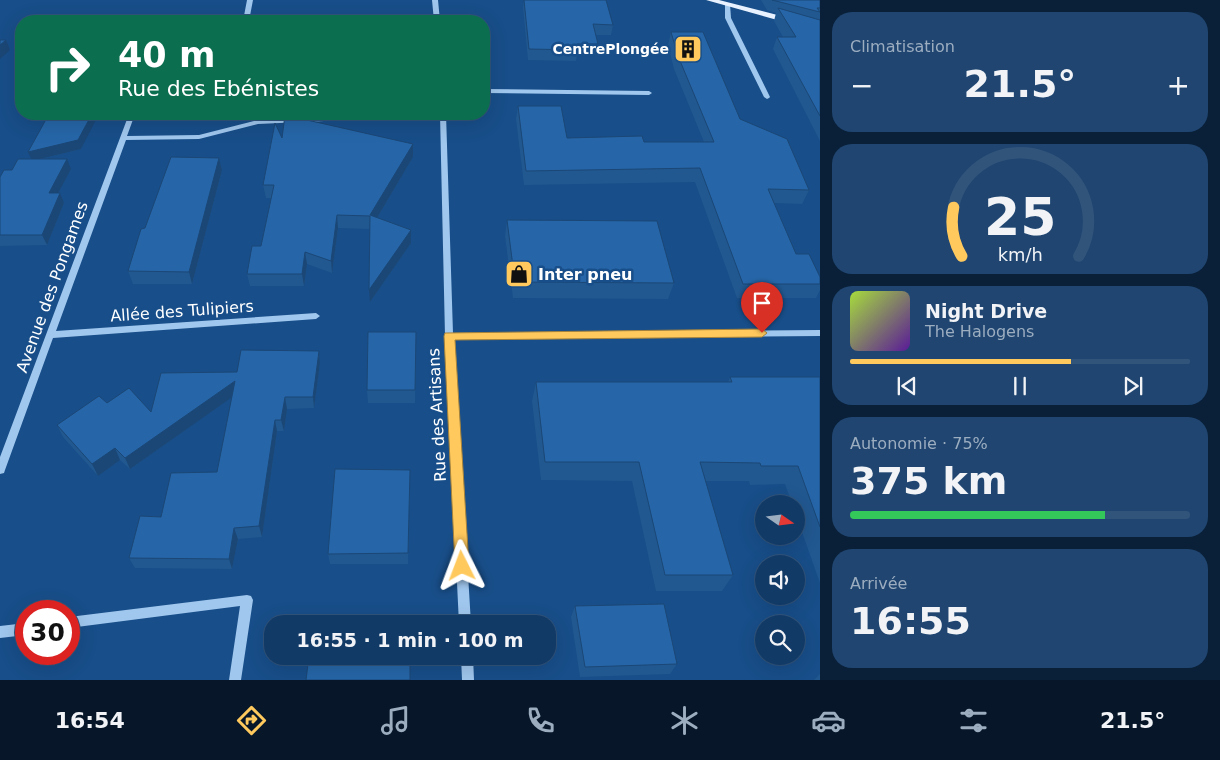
<!DOCTYPE html>
<html lang="fr">
<head>
<meta charset="utf-8">
<style>
	body { margin:0; font-family:"DejaVu Sans",sans-serif; background:#1f4570; color:#f1f3f6; height:100vh; display:flex; flex-direction:column; font-size:19px; white-space:nowrap }
	* { box-sizing:border-box; margin:0 }
	p { font-size:16px; color:#9cadc0 }
	.icon { flex:none; width:28px; height:28px; fill:none; stroke:currentColor; stroke-width:2; stroke-linecap:round; stroke-linejoin:round }
	.map { position:relative; flex:1; overflow:hidden }
	.drawer { display:flex; flex-direction:column; gap:12px; padding:12px; background:#0a2039; width:400px }
	.drawer>* { flex:none }
	.banner { position:absolute; left:15px; top:15px; width:475px; height:105px; border-radius:20px; box-shadow:0 5px 20px #0002,0 0 0 1px #31547b; background:#0b6e4f; color:#fff; overflow:hidden }
	.needle { width:32px; rotate:104deg }
	.controls { position:absolute; left:755px; top:495px; display:grid; gap:10px }
	.controls a { display:grid; place-items:center; width:50px; height:50px; border-radius:50%; background:#123a67; box-shadow:0 5px 20px #0002,0 0 0 1px #31547b; font-size:25px }
	.speed { position:absolute; left:15px; top:600px; display:flex; gap:10px; font-size:25px; font-weight:700; text-align:center }
	.speed>* { display:grid; place-content:center; width:65px; height:65px; border-radius:50%; background:#123a67; box-shadow:0 5px 20px #0002,0 0 0 1px #31547b; line-height:1 }
	.speed .limit { border:8px solid #d22; background:#fff; color:#111 }
	.pin { position:absolute; display:grid; place-items:center; width:42px; height:42px; color:#fff; margin:-51px -21px; border-radius:50% 50% 50% 0; rotate:-45deg; box-shadow:0 0 5px #0007 }
	.pin .icon { rotate:45deg }
	.me { position:absolute; width:55px; margin:-28px; rotate:357deg; stroke-linejoin:round; filter:drop-shadow(0 0 4px #0008) }
	.turn { display:flex; align-items:center; gap:18px; height:105px; padding:0 20px; font-size:22px }
	.turn .icon { width:65px; height:65px; stroke-width:2.5 }
	.turn b { display:block; font-size:35px; line-height:42px }
	.big { font-size:38px; font-weight:800; line-height:1.1 }
	.drawer .widget { flex:1; display:flex; flex-direction:column; justify-content:center; gap:8px; min-width:0; padding:0 18px; border-radius:20px; background:#1f4570 }
	.drawer .dial { align-items:center; gap:0 }
	.dial svg { height:130px; overflow:visible; fill:none; stroke:#31547b; stroke-width:7; stroke-linecap:round; text-anchor:middle }
	.dial text { fill:#f1f3f6; stroke:none }
	.song { display:flex; align-items:center; gap:15px }
	.cover { width:60px; height:60px; border-radius:8px; background:linear-gradient(135deg,hsl(80 70% 55%),hsl(270 70% 35%)) }
	.played { height:5px; border-radius:2px; background:linear-gradient(90deg,#ffc95d 65%,#31547b 65%) }
	.keys { display:flex; justify-content:space-around; direction:ltr }
	.heat { display:flex; justify-content:space-between; align-items:center; font-size:28px; direction:ltr }
	.charge { height:8px; border-radius:4px; background:linear-gradient(90deg,#34c759 75%,#31547b 0) }
	.trip { position:absolute; left:264px; top:615px; width:292px; height:50px; border-radius:20px; background:#123a67; box-shadow:0 5px 20px #0002,0 0 0 1px #31547b; font-weight:800; line-height:50px; text-align:center }
	.dock { display:flex; height:80px; justify-content:space-around; align-items:center; background:#071729; color:#9cadc0 }
	.dock .icon { width:35px; height:35px }
	.dock .active { color:#ffc95d }
	.dock b { font-size:22px; color:#f1f3f6 }
	main { display:flex; flex:1; min-height:0 }
	.map>svg:first-child { display:block }
</style>
</head>
<body>
<main>
<div class="map">
<svg width="820" height="680" viewBox="0 0 820 680">
	<rect width="100%" height="100%" fill="#184e89"/>
	<g fill="none" stroke-linecap="round" stroke-linejoin="round">
		<path fill="#a0c7ee" fill-rule="evenodd" d="M247,0h6l-4,21h-6z
			M432,0h6l2,21h-6z
			M725,3l5,1 1,14 39,79 -1,1 -2,1 -3,-2 -39,-79z
			M484,89l165,2 3,2 -3,2 -165,-2z
			M129,114h6l-8,22 72,-1 59,-15 88,-4 3,2 -3,2 -88,4 -59,15 -73,1 -70,191 260,-18 4,3 -4,3 -263,19 -48,132 -1,3 -4,1v-17z
			M440,114h6l7,219 367,-3v6l-366,3 17,285h-12l-14,-288z
			M247,595l4,1 2,4 -12,80h-12l11,-74 -171,22v-11z
			M26,623v12l-26,3v-12z
			M461,656h12l1,24h-12z"/>
		<path fill="#e7f1ff" fill-rule="evenodd" d="M706,0h13l101,26v6z"/>
	</g>
	<path fill="#215890" d="M524,0l89,25 -2,10h-15l2,9 -2,11h-19l-1,6 -48,-1 -5,-53z
		M761,0h59v19h-3l3,1v121l-47,-92 4,-12h6l-9,-16 2,-8 -9,-3z
		M671,32l69,87 69,71 -7,14 -28,-1 22,51 24,23v13l-4,8h-79l-42,-116 -171,3 -8,-66 2,-13 49,32 77,4h60l-30,-73 -6,-24z
		M282,138l131,19 -36,61 34,25 -41,59v-73l-32,-1 -6,45 -25,-9 -3,22h-54l-3,-12 14,-28 10,-48h-5l-3,-13z
		M81,149l-40,10 30,10 -13,24 6,10 -17,42 -47,1v-69l32,-18 -4,-7z
		M219,158l3,12 -30,114h-59l-5,-13 17,-43z
		M507,220l167,63 -6,16 -155,-1 -8,-62z
		M416,332l-1,71h-47l-1,-13z
		M319,351l1,12 -6,45 -27,1 -3,22h-7l-15,106 -24,2 -6,30 -97,-1 -6,-10 32,-41 56,-45 15,-75 -102,72 -10,-9 -22,16 -35,-39 -6,-12 50,-22 44,9 86,-40z
		M730,377h90v206l-24,-68v-11h-4l-7,-20 -35,1 -1,-4h-44l28,94 -11,16h-66l-24,-110 -91,-1 -9,-79 4,-19h192z
		M410,470l-2,94h-78l-2,-10z
		M575,606l102,58 -7,10 -90,3 -9,-60z
		M820,674v6h-6z"/>
	<path fill="#1b4776" d="M6,40l4,10 -10,9v-14z
		M92,114h7l-18,35 -49,12 -4,-9z
		M413,144v13l-42,71 -1,-13z
		M219,158l3,12 -30,114 -3,-12z
		M67,159l4,10 -18,34 -4,-10z
		M60,193l4,10 -17,42 -5,-10z
		M337,215l1,13 -6,45 -1,-12z
		M411,230v13l-41,59 -1,-12z
		M305,252l2,12 -3,22 -2,-12z
		M319,351l1,12 -6,45 -1,-11z
		M235,381l3,12 -108,76 -5,-11z
		M285,397l2,12 -3,22 -3,-11z
		M275,420l2,11 -15,106 -3,-11z
		M115,448l5,12 -22,16 -6,-12z
		M234,528l4,11 -6,30 -3,-10z"/>
	<path fill="#2666a8" stroke="#1b4776" d="M524,0h82l7,25 -20,-1 5,20h-21l1,6 -49,-1z
		M772,0h48v8h-3l3,4z
		M778,8l42,12v96l-43,-79h19z
		M671,32h32l37,87 47,20 22,51 -41,-1 28,65h13l11,23v7h-77l-43,-116 -174,3 -8,-65h43l6,32 75,-2 2,6h70l-36,-86z
		M0,40h6l-6,5z
		M49,114h43l-14,26 -50,12z
		M285,115l128,29 -43,71 41,15 -42,60 1,-74 -33,-1 -6,46 -26,-9 -3,22h-55l5,-28h9l13,-61h-11l12,-62 7,15z
		M171,157l48,1 -30,114 -61,-1 13,-42 4,-1z
		M18,159h49l-18,34h11l-18,42h-42v-58l4,-7h8z
		M507,220l150,1 17,62 -159,-1z
		M368,332h48l-1,58h-48z
		M241,350l78,1 -6,46h-28l-4,23h-6l-16,106 -25,2 -5,31 -100,-1 11,-42 21,1 10,-44 46,-1 18,-91 -110,77 -10,-10 -23,16 -35,-39 42,-29 8,7 22,-15 22,24 10,-39 76,-1z
		M730,377h90v150l-22,-61h-37l-1,-3 -60,-1 33,113h-68l-26,-113h-94l-9,-80h196z
		M335,469l75,1 -2,83 -80,1z
		M664,604l13,60 -92,3 -10,-61z
		M312,621l97,1v2h-97z
		M309,656h101v24h-104z"/>
	<path fill="#ffc95d" stroke="#a6833c" d="M762,329l5,4 -5,4 -307,3 14,226 -2,5 -5,2 -5,-2 -2,-5 -11,-230 1,-3z"/>
	<defs>
		<symbol id="building-square" viewBox="-11 -11 22 22"><rect x="-9" y="-9" width="18" height="18" rx="4" fill="#ffc95d" stroke="#184e89"/><path d="M-4-6H4V6H1V3H-1V6H-4ZM-2.5-4.3h1.7v1.8h-1.7ZM.8-4.3h1.7v1.8H.8ZM-2.5-1h1.7V.8h-1.7ZM.8-1h1.7V.8H.8Z" fill="#111"/></symbol>
		<symbol id="shop-square" viewBox="-11 -11 22 22"><rect x="-9" y="-9" width="18" height="18" rx="4" fill="#ffc95d" stroke="#184e89"/><path d="M-5-2.5h2.3a2.7 3.5 0 0 1 5.4 0H5L5.5 6h-11ZM-1.5-2.5h3a1.5 2.3 0 0 0-3 0Z" fill="#111"/></symbol>
	</defs>
	<g fill-rule="evenodd">
		<use href="#building-square" x="672" y="33" width="32" height="32"/>
		<use href="#shop-square" x="503" y="258" width="32" height="32"/>
	</g>
	<g text-anchor="middle" dominant-baseline="central" stroke-width="5" stroke-linejoin="round" paint-order="stroke">
		<g font-size="14" font-weight="bold" fill="#fff" stroke="#184e89" text-anchor="end">
			<text x="669" y="49">CentrePlongée</text>
		</g>
		<g font-size="16" font-weight="bold" fill="#fff" stroke="#184e89" text-anchor="start">
			<text x="538" y="274">Inter pneu</text>
		</g>
		<g font-size="16" fill="#fff" stroke="#184e89">
			<text transform="translate(52 287) rotate(-70)">Avenue des Pongames</text>
			<text transform="translate(182 311) rotate(-4)">Allée des Tulipiers</text>
			<text transform="translate(437 415) rotate(-93)">Rue des Artisans</text>
		</g>
	</g>
</svg>
<div class="controls">
<a><svg class="needle" viewBox="-14 -14 28 28"><path d="M0-13l5 13h-10z" fill="#e53935"/><path d="M0 13l5-13h-10z" fill="#9cadc0"/></svg></a>
<a><svg class="icon" aria-label="sound" viewBox="0 0 24 24"><path d="M4 9h4l5-4v14l-5-4H4zM17 9q2 3 0 6"/></svg></a>
<a><svg class="icon" aria-label="search" viewBox="0 0 24 24"><circle cx="10" cy="10" r="6"/><path d="M15 15l6 6"/></svg></a>
</div>
<div class="speed"><div class="limit">30</div></div>
<div class="pin" style="left:762px;top:333px;background:#d93025"><svg class="icon" aria-label="arrive" viewBox="0 0 24 24"><path d="M6 21V4h12l-3 4 3 4H6"/></svg></div>
<svg class="me" style="left:462px;top:566px" viewBox="-20 -20 40 40"><path d="M0-17L14 15 0 8-14 15z" fill="#ffc95d" stroke="#fff" stroke-width="4"/></svg>
<div class="trip">16:55 · 1 min · 100 m</div>
<div class="banner">
<div class="turn"><svg class="icon" aria-label="right" viewBox="0 0 24 24"><path d="M7 20v-9h11M14 6l5 5-5 5"/></svg><div><b>40 m</b>Rue des Ebénistes</div></div>
</div>
</div>
<section class="drawer">
<div class="widget"><p>Climatisation</p>
<div class="heat"><a>−</a><b class="big">21.5°</b><a>+</a></div>
</div>
<div class="widget dial"><svg viewBox="0 0 100 80">
<path d="M14 69A42 42 0 1 1 86 69"/>
<path d="M14 69A42 42 0 0 1 9 39" stroke="#ffc95d"/>
<text x="50" y="56" font-size="32" font-weight="700">25</text>
<text x="50" y="72" font-size="11">km/h</text>
</svg></div>
<div class="widget">
<div class="song"><i class="cover"></i><div><b>Night Drive</b><p>The Halogens</p></div></div>
<div class="played"></div>
<div class="keys"><svg class="icon" aria-label="previous" viewBox="0 0 24 24"><path d="M18 5L8 12l10 7zM5 5v14"/></svg><svg class="icon" aria-label="pause" viewBox="0 0 24 24"><path d="M8 5v14M16 5v14"/></svg><svg class="icon" aria-label="next" viewBox="0 0 24 24"><path d="M6 5l10 7-10 7zM19 5v14"/></svg></div>
</div>
<div class="widget"><p>Autonomie · 75%</p><b class="big">375 km</b><div class="charge"></div></div>
<div class="widget"><p>Arrivée</p><b class="big">16:55</b></div>
</section>
</main>
<nav class="dock">
<b>16:54</b>
<svg class="icon active" aria-label="directions" viewBox="0 0 24 24"><path d="M12 3l9 9-9 9-9-9zM9 14v-3h6M13 9l2 2-2 2"/></svg>
<svg class="icon" aria-label="music" viewBox="0 0 24 24"><path d="M9 18V5l10-2v13"/><circle cx="6" cy="18" r="3"/><circle cx="16" cy="16" r="3"/></svg>
<svg class="icon" aria-label="phone" viewBox="0 0 24 24"><path d="M5 4h4l2 5-3 2q2 4 5 5l2-3 5 2v4C11 20 4 13 5 4z"/></svg>
<svg class="icon" aria-label="climate" viewBox="0 0 24 24"><path d="M12 3v18M4 7l16 10M4 17L20 7"/></svg>
<svg class="icon" aria-label="car" viewBox="0 0 24 24"><path d="M5 17H2v-5l4-1 3-4h7l3 4 3 1v5h-3M9 17h6M6 11h13"/><circle cx="7" cy="17" r="2"/><circle cx="17" cy="17" r="2"/></svg>
<svg class="icon" aria-label="filters" viewBox="0 0 24 24"><path d="M4 7h16M4 17h16"/><circle cx="9" cy="7" r="2"/><circle cx="15" cy="17" r="2"/></svg>
<b>21.5°</b>
</nav>
</body>
</html>
